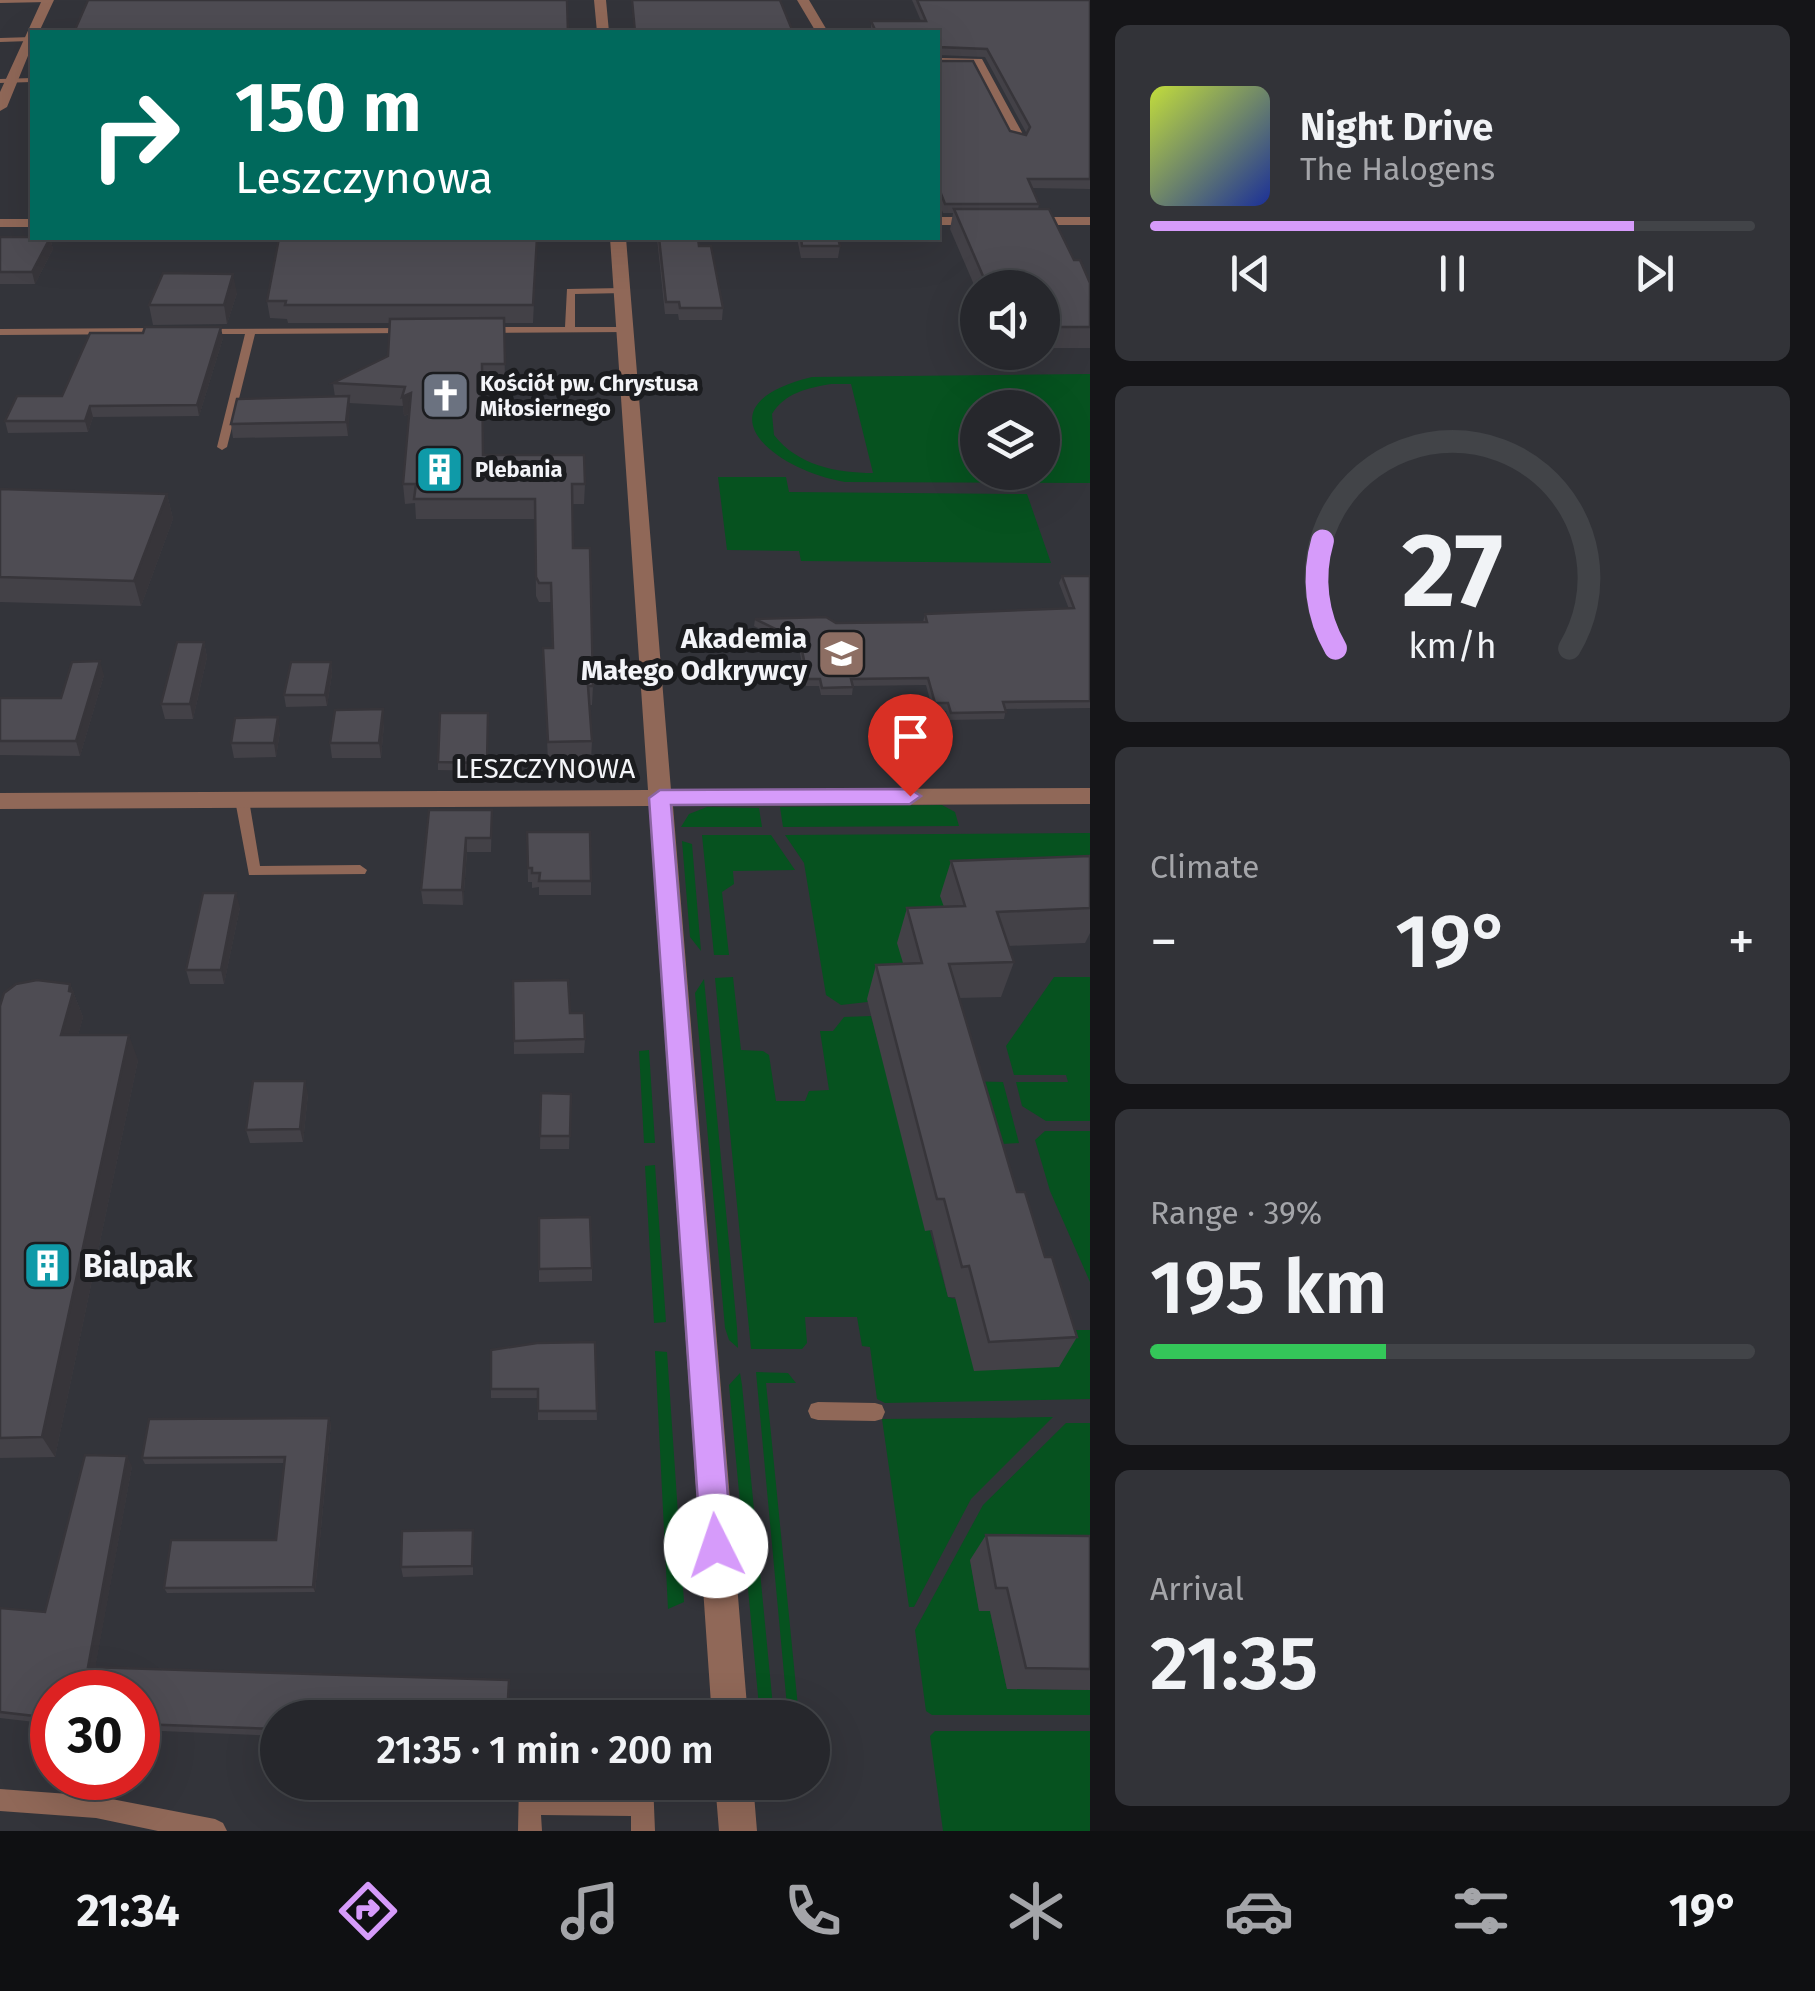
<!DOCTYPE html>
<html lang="en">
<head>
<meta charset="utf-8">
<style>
	body { margin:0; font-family:"Fira Sans",sans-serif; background:#323338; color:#f1f3f6; height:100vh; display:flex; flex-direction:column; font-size:38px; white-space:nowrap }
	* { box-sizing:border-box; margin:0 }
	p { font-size:32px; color:#a4a5a9 }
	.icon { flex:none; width:55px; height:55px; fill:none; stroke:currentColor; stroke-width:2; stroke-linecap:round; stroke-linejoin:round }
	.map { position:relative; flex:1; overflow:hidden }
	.panel { display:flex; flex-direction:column; gap:25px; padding:25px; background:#151518; width:725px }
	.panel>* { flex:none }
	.banner { position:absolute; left:30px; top:30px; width:910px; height:210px; border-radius:0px; box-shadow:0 10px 40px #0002,0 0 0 2px #424448; background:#00695c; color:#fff; overflow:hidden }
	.controls { position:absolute; left:960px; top:270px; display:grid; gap:20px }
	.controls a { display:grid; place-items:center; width:100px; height:100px; border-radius:50%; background:#26272c; box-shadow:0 10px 40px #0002,0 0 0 2px #424448; font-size:50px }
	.speed { position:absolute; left:30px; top:1670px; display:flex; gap:20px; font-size:50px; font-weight:700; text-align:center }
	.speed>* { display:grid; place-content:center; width:130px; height:130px; border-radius:50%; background:#26272c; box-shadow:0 10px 40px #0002,0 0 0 2px #424448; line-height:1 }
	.speed .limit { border:15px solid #d22; background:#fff; color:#111 }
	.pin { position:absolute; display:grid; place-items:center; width:85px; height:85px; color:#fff; margin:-102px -42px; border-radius:50% 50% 50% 0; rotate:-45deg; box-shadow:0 0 10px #0007 }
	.pin .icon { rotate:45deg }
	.me { position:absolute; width:110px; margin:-55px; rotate:356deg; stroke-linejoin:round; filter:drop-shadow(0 0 8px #0008) }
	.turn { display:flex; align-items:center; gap:35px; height:210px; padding:0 40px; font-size:45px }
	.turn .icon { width:130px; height:130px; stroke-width:2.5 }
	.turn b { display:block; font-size:70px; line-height:85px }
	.big { font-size:75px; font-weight:600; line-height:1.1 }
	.panel .widget { flex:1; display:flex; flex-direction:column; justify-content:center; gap:15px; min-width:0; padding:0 35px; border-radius:15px; background:#323338 }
	.panel .dial { align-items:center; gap:0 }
	.dial svg { height:260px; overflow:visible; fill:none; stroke:#424448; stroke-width:7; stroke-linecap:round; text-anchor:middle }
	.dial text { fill:#f1f3f6; stroke:none }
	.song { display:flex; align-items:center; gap:30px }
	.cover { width:120px; height:120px; border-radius:15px; background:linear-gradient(135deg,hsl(70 70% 55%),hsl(230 70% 35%)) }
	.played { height:10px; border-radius:5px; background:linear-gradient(90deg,#d69bfa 80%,#424448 80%) }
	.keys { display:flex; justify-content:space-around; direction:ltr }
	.heat { display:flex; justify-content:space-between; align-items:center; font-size:55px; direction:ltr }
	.charge { height:15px; border-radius:8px; background:linear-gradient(90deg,#34c759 39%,#424448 0) }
	.trip { position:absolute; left:260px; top:1700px; width:570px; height:100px; border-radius:50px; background:#26272c; box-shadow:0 10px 40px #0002,0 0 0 2px #424448; font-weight:600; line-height:100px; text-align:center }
	.tab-bar { display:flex; height:160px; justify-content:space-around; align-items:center; background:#0f1012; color:#a4a5a9 }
	.tab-bar .icon { width:70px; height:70px }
	.tab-bar .active { color:#d69bfa }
	.tab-bar b { font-size:45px; color:#f1f3f6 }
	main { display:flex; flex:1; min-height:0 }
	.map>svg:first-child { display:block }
</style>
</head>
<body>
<main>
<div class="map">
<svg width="1090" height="1831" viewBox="0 0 1090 1831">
	<rect width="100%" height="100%" fill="#33343a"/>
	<path fill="#06521f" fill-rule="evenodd" d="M1090,374v109l-245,-1c-75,-13 -148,-77 -33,-105zM831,384h20l22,89c-37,0 -76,-8 -99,-38l-2,-21c13,-21 35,-26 59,-30zM978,408h64v64h-64z
		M718,477h68l3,15 238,2 24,69 -250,-2 -2,-10 -72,-1z
		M942,805l13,7 4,14 -176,1 -3,-20z
		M707,807l52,1 3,19h-81l8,-13z
		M1090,833v58l-149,5 14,48 -44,53 -70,8 -15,-10 -22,-132 -19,-28z
		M702,835h69l24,35 -62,1 1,13 -12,8 7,63h-15z
		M682,841l10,3 9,107 -11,-14z
		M733,977l8,73 22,1 6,4 7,46h29l4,-10 20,-1 -9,-59h13l11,-14 27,-1 77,281 126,33h16v69l-205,4 -8,-4 -7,-52 -8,-1 -5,-29h-52l2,26 -5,6h-51l-36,-371z
		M1054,977h36v144h-44l-24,-15 -6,-24h52l-2,-7h-52l-8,-29z
		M704,979l33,349 1,20 -9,-8 -4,-12 -30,-335z
		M649,1050l6,93h-11l-5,-92z
		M961,1081l42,1 16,61 -17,1z
		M1045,1131h45v151l-40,-91 -15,-51z
		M655,1165l11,157 -12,1 -9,-157z
		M655,1351l12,1 17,250 -16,7z
		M756,1372l32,1 8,10h-30l33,334h-11z
		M740,1373l2,12 32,332h-14l-31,-332z
		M1053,1417l-82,82 -57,108h-5l-27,-188z
		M1066,1423h24v138l-120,-1 9,50 11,1 17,78 83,1v25h-158l-6,-4 -11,-81 68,-125z
		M935,1731h155v100h-147l-13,-95z"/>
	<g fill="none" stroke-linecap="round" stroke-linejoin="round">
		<path fill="#906858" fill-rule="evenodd" d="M0,0h51l-3,2 -48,1z
			M32,37l-2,4 -30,1v-4z
			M32,78v4l-32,1v-4z
			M622,288l5,3 -2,2 -50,1v33h50l5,3 -2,2 -144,1 -5,-3 5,-3h81l2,-38z
			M406,328l3,1v4l-154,1 -28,113 -5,3 -5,-3 28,-113h-41l-5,-3 2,-2z
			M0,329l161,-1 5,3 -5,3 -161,1z
			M242,795l7,5 11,66 100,-1 7,5 -2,4 -116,1 -14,-75z
			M818,1402l57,1 7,2 3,7 -3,7 -7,2 -57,-1 -7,-2 -3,-7 3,-7z
			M519,1782h22v11l90,1v-12h22l2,49h-24v-15l-90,-1 1,16h-24z
			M0,1789l96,7 119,23 8,4 4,8h-69l-62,-13 -96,-7z"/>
		<path fill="#906858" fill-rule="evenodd" d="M594,0h12l3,32h-12z
			M797,0h12l19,32h-12z
			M938,58l44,1 43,79 -2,3 -12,-3 -37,-72h-36z
			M938,217h44l7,4 -7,4h-44z
			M1090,217v8h-68l-7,-4 7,-4z
			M0,219h32v8h-32z
			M610,238h16l45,552 419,-2v16l-417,2 75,912h-36l-63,-912 -649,3v-16l648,-3z
			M715,1782h38l4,49h-38z"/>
		<path fill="#906858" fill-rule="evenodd" d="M42,0h12l-15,32h-7v14l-25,61 -7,4v-19z"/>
	</g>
	<path fill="#434147" d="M912,0h178v189l-58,-1 7,16 -1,5 52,74v65h-48v-60h-64v6l-28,-65 3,-16h-10l-5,-13v-141l72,72 16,4 1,-1 -42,-77 -47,-2v-23h-67v-11h50z
		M0,237l50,1 3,11 -18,35h-35z
		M537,238l-4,85h-29l1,60h-23l2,72 101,29 -1,20h-12l1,44 20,138 -1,19h-3l3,36 -1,20 -43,1 -5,-114h9l-1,-46h-12l-3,-6 -1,-77h-119l-1,-16 -10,1 -2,-20 7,-70 -6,2 -1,-10 -54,-3 -1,33 -115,2 -2,-14 104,-27 -2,-14 55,-27 2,-33h-102l-1,-4 -17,-1 -3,-17z
		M657,238h41l1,8 24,62 -1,12h-43l-1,-6h-13z
		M797,238h41l2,8 -2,12h-37z
		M237,293l-10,31 -74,1 -4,-20z
		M223,338l-24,78 -106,1 -5,15 -80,1 -3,-12z
		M0,489l167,5 6,25 -32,87 -141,-4z
		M1062,576h28v132l-84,1 -2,10 -55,1 -3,-9h-13l-7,-26 -73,1 -1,9h-31l-2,-9h-13l-7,-38 -45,-22 1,-7 81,4 87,-1 2,-8 144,-5 -10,-26z
		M204,642l3,15 -14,62h-28l-4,-15z
		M331,662l1,12 -5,32 -41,1 -2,-12z
		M104,675l-24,81 -80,-1v-57h61z
		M488,713l-1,58 -49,-1v-8z
		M384,724l-3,34h-49l-2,-15z
		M280,732l-4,25 -42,1 -3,-15z
		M429,810h63l-1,42h-24l-4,53 -40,-1 -2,-14z
		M527,832l64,49v14h-52v-8l-7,1v-6h-4z
		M1090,856v77l-5,10 -77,3 6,16 -13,35 -42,1 58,194 60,145 -18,30 -85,4 -19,-74h-7l-16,-67 -7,1 -58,-232 9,-34 27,-2 -6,-20 10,-35 37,-1 -4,-11 11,-35z
		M240,907l-16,77h-34l-4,-14z
		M513,981l57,32 15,26 -1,14 -70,1z
		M70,984l13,33 -5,18 60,25 -83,397 -55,1v-452z
		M541,1093l30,1 -2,55h-29z
		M308,1094l-5,48 -53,1 -4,-13z
		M539,1218l53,50v13l-53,1z
		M595,1342l2,78h-59v-22h-47v-9z
		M331,1423l-16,169 -148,1 -3,-5 112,-48 8,-77 -139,1 -3,-6z
		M132,1466l-37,201 414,20 -231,31v18l-140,-6v-38h-86v32l-52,-6v-110l45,4z
		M473,1530v45l-70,2 -2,-10z
		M986,1535l104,1v154l-83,-1 -17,-78h-11l-9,-51z"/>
	<path fill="#37353a" d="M50,238l3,11 -18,35 -3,-12z
		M233,274l4,19 -10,31 -3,-19z
		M221,327l2,11 -24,78 -2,-11z
		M411,393l2,19 -9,4 -2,-19z
		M349,396l1,14 -2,26 -2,-14z
		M90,406l3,11 -5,15 -3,-11z
		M167,494l6,25 -32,87 -7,-25z
		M204,642l3,15 -14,62 -3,-15z
		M100,661l4,14 -24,81 -4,-15z
		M331,662l1,12 -5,32 -2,-11z
		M383,709l1,15 -3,34 -2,-15z
		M278,717l2,15 -4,25 -2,-14z
		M466,838l1,14 -4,53 -1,-15z
		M236,893l4,14 -16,77 -3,-14z
		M70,984l13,33 -12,44 -10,-26z
		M129,1035l9,25 -83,397 -13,-20z
		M305,1081l3,13 -5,48 -3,-13z
		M329,1418l2,5 -16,169 -2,-5z
		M127,1456l5,10 -38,208 -6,-7z"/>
	<path fill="#4e4c53" stroke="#37353a" stroke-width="2.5" d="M88,0h479l1,32h-494z
		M632,0h148l13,32h-158z
		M917,0h173v179h-62l11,25h-94l-7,-18v-127l2,2h33l37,70 16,4 4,-8 -43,-78 -49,-2v-15h-62l-5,-11h55z
		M954,209h95l25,51h6l10,23v44h-48v-39h-51l-3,-10 -5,-2z
		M0,237h32l18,1 -18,34h-32z
		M279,238h258l-4,67h-248l1,-4h-19z
		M659,238h39l1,8h12l12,62h-43l-1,-6h-13z
		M801,238h37l2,8h-38z
		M163,273l70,1 -9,31h-75z
		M504,318l1,46h-23l1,91h101l1,29h-13l1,64h17l3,138h-5l4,55 -44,1 -5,-94h10l-2,-65h-12l-3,-6 -1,-78h-121l2,-15h-13l8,-91 -9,4 3,-10 -72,-4 55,-27 2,-37z
		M145,327h76l-24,78 -107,1 -5,15h-80l12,-25h45l28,-63h53z
		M349,396l-3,26 -115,2 6,-25z
		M0,489l167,5 -33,87 -134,-4z
		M1062,576h28v125l-87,1 3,10 -55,1 -3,-10h-13l-7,-25 -77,1 2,8 -31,1 -2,-9h-12l-8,-38 -45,-22 71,-2 10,6 91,-1 -2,-8 149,-6z
		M177,642h27l-14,62h-29z
		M100,661l-24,80h-76v-43h61l11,-36z
		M291,662h40l-6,33h-41z
		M383,709l-4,34h-49l5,-33z
		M440,713h48l-1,50 -49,-1z
		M278,717l-4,26h-43l4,-25z
		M429,810h63l-1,28h-25l-4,52h-41z
		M527,832h63l1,49h-52l1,-8h-8v-5h-4z
		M1090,856v52l-93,4 17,50 -65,2 68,228h8l20,65h7l25,80 -88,5 -20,-76 -7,1 -18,-68h-7l-61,-234 46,-2 -15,-55 58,-2 -14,-45z
		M203,893h33l-15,77h-35z
		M37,980l33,4 -1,7 4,1 -12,43h68l-87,402 -42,1v-432l4,-13 12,-9z
		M568,980l2,33h14l1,26 -71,2 -1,-60z
		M253,1081h52l-5,48 -54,1z
		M541,1093l30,1 -1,42h-30z
		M590,1217l2,51 -53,1v-51z
		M595,1342l2,69h-59v-22h-47v-39l46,-7z
		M329,1418l-16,169 -149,1 7,-48h105l9,-83 -143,1 7,-39z
		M85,1455l42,1 -39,211 421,13 -2,38h-229v11l-140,-5v-32h-86v26l-52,-6v-104l45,4z
		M473,1530l-1,36 -71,1 1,-36z
		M986,1535l104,1v133l-64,-1 -19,-80h-11z"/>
	<path fill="#d69bfa" stroke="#8b65a2" stroke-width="2.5" d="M910,789l11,7 -11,8 -239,1 61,741 -4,12 -12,4 -11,-4 -4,-12 -52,-748 11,-8z"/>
	<defs>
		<symbol id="church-square" viewBox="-11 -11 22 22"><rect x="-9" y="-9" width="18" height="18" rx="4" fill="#6b7280" stroke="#1b1c1f"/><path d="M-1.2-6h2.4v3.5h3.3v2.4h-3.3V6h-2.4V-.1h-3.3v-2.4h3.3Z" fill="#fff"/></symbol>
		<symbol id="building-square" viewBox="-11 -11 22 22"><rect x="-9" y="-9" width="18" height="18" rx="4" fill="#0f9aa8" stroke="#1b1c1f"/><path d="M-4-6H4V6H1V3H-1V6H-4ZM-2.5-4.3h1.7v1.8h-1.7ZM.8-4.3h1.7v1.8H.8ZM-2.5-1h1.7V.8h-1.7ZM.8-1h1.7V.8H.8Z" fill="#fff"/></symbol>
		<symbol id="school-square" viewBox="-11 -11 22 22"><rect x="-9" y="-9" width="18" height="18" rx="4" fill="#8d6e63" stroke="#1b1c1f"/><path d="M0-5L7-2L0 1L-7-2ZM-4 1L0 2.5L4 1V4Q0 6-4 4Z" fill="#fff"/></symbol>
	</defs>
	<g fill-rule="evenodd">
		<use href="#church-square" x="418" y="368" width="55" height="55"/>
		<use href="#building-square" x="412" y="442" width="55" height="55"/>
		<use href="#school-square" x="814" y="626" width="55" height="55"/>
		<use href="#building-square" x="20" y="1238" width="55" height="55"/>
	</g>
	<g text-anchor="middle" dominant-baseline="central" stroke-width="10" stroke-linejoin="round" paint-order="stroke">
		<g font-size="22" font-weight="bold" fill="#f3f4f8" stroke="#1b1c1f" text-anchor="start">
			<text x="480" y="383">Kościół pw. Chrystusa<tspan x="480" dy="25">Miłosiernego</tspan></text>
			<text x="475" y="469">Plebania</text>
		</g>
		<g font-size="28" font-weight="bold" fill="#f3f4f8" stroke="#1b1c1f" text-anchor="end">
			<text x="807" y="638">Akademia<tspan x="807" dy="32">Małego Odkrywcy</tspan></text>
		</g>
		<g font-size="28" fill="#f3f4f8" stroke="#1b1c1f">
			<text x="545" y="768">LESZCZYNOWA</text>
		</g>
		<g font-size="32" font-weight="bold" fill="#f3f4f8" stroke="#1b1c1f" text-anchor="start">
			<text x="83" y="1266">Bialpak</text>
		</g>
	</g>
</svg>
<div class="controls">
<a><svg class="icon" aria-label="sound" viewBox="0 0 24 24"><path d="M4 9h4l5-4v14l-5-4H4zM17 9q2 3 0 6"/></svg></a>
<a><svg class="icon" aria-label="layers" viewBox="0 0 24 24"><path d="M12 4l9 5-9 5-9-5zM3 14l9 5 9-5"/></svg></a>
</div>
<div class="speed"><div class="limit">30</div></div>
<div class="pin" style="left:910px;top:796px;background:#d93025"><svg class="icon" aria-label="arrive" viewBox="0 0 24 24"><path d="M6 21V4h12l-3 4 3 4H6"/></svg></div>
<svg class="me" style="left:716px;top:1546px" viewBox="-20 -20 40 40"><circle r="19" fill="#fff"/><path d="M0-13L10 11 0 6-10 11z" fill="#d69bfa"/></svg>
<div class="trip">21:35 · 1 min · 200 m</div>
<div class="banner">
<div class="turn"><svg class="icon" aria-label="right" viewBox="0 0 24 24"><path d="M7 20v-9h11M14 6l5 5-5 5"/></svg><div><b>150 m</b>Leszczynowa</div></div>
</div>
</div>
<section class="panel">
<div class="widget">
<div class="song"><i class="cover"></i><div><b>Night Drive</b><p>The Halogens</p></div></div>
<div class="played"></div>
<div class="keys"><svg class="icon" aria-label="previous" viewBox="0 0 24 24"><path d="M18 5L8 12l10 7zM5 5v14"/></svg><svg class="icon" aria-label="pause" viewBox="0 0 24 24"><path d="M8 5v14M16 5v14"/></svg><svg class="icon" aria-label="next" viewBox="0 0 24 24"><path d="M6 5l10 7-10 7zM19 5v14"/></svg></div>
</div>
<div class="widget dial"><svg viewBox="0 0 100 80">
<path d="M14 69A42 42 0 1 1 86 69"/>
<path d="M14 69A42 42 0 0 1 10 36" stroke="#d69bfa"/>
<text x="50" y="56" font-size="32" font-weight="700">27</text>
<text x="50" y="72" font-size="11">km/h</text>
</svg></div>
<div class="widget"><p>Climate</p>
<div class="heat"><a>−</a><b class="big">19°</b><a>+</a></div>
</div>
<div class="widget"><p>Range · 39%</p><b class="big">195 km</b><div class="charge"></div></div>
<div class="widget"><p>Arrival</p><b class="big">21:35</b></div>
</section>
</main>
<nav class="tab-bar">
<b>21:34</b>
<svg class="icon active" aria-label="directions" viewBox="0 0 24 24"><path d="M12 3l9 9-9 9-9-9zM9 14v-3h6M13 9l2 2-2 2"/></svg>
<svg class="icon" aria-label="music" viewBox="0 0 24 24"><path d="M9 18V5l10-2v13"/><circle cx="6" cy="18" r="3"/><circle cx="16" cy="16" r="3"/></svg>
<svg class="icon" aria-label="phone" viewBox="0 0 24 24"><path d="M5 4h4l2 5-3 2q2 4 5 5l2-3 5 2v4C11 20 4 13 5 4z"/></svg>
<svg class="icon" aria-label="climate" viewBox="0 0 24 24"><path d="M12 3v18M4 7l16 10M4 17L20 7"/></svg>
<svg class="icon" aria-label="car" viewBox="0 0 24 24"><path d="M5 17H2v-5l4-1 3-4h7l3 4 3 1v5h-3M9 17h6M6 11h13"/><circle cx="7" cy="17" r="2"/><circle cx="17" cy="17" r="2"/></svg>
<svg class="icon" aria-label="filters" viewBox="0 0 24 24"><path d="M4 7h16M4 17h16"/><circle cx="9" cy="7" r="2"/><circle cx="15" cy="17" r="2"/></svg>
<b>19°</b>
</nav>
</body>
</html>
